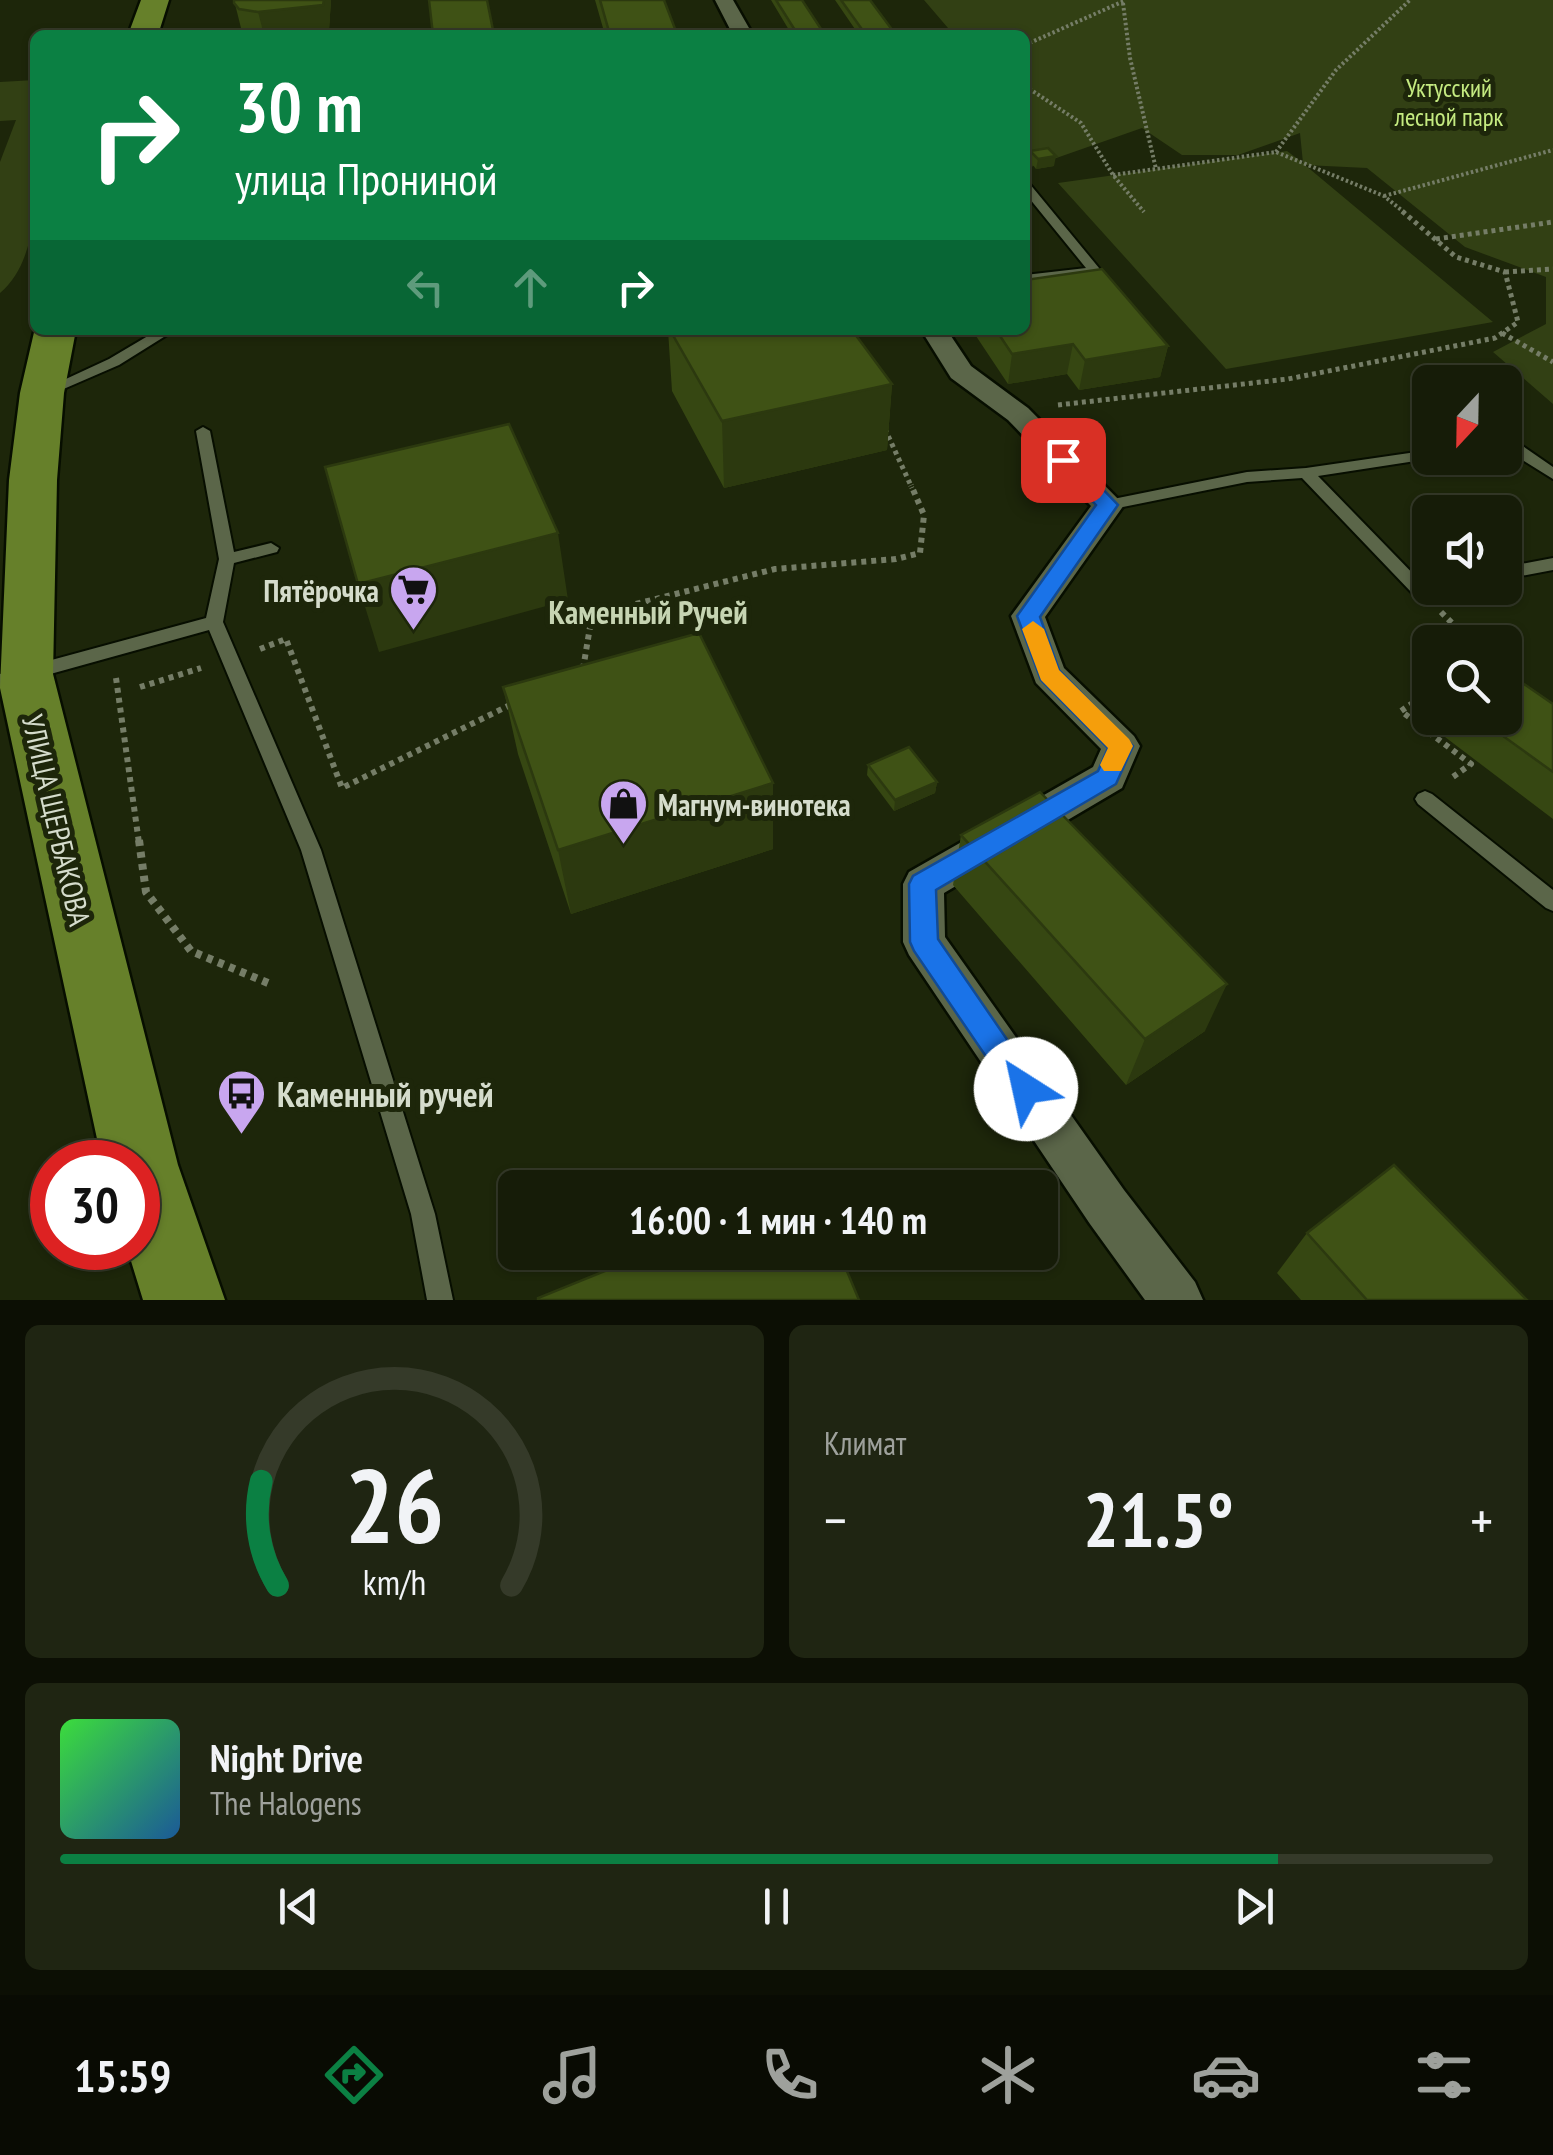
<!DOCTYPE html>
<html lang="ru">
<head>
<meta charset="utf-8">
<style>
	body { margin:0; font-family:"PT Sans Narrow",sans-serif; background:#1f2512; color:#f1f3f6; height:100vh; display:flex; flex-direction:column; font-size:38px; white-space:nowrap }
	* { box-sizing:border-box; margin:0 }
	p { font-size:32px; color:#9ea19c }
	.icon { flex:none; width:55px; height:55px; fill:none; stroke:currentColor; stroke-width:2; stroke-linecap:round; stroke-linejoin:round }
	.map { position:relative; height:1300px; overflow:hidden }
	.side { display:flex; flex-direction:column; gap:25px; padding:25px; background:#0c0f04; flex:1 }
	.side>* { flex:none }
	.hud { position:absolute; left:30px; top:30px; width:1000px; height:305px; border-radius:15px; box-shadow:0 2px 8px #0004,0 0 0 2px #353a29; background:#0b8043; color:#fff; overflow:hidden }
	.needle { width:65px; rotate:202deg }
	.buttons { position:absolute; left:1412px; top:365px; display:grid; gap:20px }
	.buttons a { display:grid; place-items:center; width:110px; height:110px; border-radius:15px; background:#161c08; box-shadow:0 2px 8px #0004,0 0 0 2px #353a29; font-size:50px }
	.speed { position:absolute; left:30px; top:1140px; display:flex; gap:20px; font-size:50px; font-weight:700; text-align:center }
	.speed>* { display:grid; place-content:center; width:130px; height:130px; border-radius:50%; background:#161c08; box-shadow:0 2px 8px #0004,0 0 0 2px #353a29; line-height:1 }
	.speed .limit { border:15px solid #d22; background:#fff; color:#111 }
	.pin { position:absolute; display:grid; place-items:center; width:85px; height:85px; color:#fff; margin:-42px; border-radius:20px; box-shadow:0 5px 15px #0006 }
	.me { position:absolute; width:110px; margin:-55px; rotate:325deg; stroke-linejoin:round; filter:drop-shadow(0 0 8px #0008) }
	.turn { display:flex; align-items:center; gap:35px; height:210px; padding:0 40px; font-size:45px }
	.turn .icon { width:130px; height:130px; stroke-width:2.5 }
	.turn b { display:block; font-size:70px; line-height:85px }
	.lanes { display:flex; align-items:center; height:95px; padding:0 40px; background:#0003; justify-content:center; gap:50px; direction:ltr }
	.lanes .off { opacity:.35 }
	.big { font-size:75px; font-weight:700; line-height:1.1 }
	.side .card { flex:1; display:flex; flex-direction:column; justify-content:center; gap:15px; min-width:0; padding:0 35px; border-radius:15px; background:#1f2512 }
	.side .dial { align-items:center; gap:0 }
	.dial svg { height:260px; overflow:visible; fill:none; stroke:#353a29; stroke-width:7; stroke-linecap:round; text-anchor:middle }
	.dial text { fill:#f1f3f6; stroke:none }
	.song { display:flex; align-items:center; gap:30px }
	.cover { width:120px; height:120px; border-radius:15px; background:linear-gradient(135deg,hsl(120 70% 55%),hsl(210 70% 35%)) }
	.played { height:10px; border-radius:5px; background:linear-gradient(90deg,#0b8043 85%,#353a29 85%) }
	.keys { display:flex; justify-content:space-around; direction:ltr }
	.heat { display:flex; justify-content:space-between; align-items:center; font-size:55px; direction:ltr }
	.side .tiles { flex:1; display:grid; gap:25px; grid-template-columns:1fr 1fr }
	.card:last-child { grid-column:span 2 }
	.trip { position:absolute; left:498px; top:1170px; width:560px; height:100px; border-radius:15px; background:#161c08; box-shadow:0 2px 8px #0004,0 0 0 2px #353a29; font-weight:700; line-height:100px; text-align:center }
	.dock { display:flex; height:160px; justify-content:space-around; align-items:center; background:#090b03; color:#9ea19c }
	.dock .icon { width:70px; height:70px }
	.dock .active { color:#0b8043 }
	.dock b { font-size:45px; color:#f1f3f6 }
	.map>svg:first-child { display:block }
</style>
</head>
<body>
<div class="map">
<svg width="1553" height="1300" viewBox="0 0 1553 1300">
	<rect width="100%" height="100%" fill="#1d260a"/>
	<path fill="#324014" d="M924,0h629v404l-60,-52 53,-28v-47l-81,-30 -98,-79 -62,-3 188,157 -267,47 -168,-186 229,-32 16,12 -3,-30 -62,22h-56l-40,-27 -117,41v-134h-71z
		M35,80c0,60 15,172 -35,213v-131l16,-42 -16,1v-39z"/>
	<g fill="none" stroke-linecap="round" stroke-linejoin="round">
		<defs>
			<path id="service" d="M1025,182l4,1 70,85v6l-74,9v-8l61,-7 -61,-75z
				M158,330h17l-56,35 -67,29h-10l-2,-3 69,-32z
				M203,427l7,4 24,121 37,-9 8,5 -2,4 -43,11 -11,59 98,228 114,364 18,86h-26l-16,-86 -110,-364 -92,-220 -209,58v-14l206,-56 13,-59 -23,-128z
				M1511,438l42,29v12l-48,-30v-10z
				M1430,450v8h5l-117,18 105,108 7,-1v5h11l-2,4 -26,2 -111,-116 -55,4 -139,28 -8,-5 8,-5 139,-28 59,-4z
				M1553,558v12l-48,9v-12z
				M1425,791l7,3 121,96v21l-7,-3 -128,-104 -3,-5 3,-5z"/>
			<path id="minor" d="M715,0h18l20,35h-20z
				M921,330h26l24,36 57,42 96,97 -79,112 19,51 70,68 6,10 -18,42 -178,105 1,44 179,253 71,92 8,18h-58l-55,-76 -181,-269 -6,-13v-58l6,-12 184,-105 8,-18 -65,-66 -25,-67 80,-110 -83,-86 -57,-42z"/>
			<path id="primary" d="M141,0h28l-11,35h-30z
				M35,328l41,2 -12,63 -7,87 -4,194 125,491 47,135h-82l-16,-52h11v-86h-36l-102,-474 9,-208 11,-87z"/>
		</defs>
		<use href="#service" stroke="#070e00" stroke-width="4"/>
		<use href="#minor" stroke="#070e00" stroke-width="5"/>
		<use href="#primary" stroke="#070e00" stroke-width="5"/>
		<path stroke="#757d67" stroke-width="4" stroke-dasharray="2.5 2.5" stroke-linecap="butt" d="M1123,3l7,55 26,111
			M1025,45l99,-44
			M1025,86l56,37 32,52 31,37
			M1276,152l60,-82 74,-70
			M1113,175l163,-23 108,44 21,17
			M1384,196l169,-46"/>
		<path stroke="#757d67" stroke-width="5" stroke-dasharray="4 4" stroke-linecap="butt" d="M1436,239l117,-17
			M1505,272l48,-3
			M1502,333l51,29
			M1058,405l230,-26 207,-41 23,-16 -13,-50 -49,-15 -54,-46
			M885,429l27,59"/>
		<path stroke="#757d67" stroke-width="6" stroke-dasharray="5 5" stroke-linecap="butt" d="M1441,612l30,30
			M260,649l26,-10 56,149 172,-85
			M583,669l9,-54 183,-46 121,-10 24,-6 4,-38 -13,-30
			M116,678l23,165
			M140,687l61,-19
			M1430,691l-29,20 70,53 -21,15"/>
		<path stroke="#757d67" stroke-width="8" stroke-dasharray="6 6" stroke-linecap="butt" d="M139,840l7,52 45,59 77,32"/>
		<use href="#service" fill="#5b6649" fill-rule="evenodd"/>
		<use href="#minor" fill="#5b6649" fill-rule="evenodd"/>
		<use href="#primary" fill="#66802a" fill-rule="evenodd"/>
	</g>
	<path fill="#364712" d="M234,0h97l-2,30 -46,5 -37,-1 -5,-6z
		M595,0h69l13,34 34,1h-106z
		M771,0h31l23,35h-33z
		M835,0h35l26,35h-37z
		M1030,151l24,15 -18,3 -7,-9z
		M668,330h184l40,54 -5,66 -163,38 -52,-97z
		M972,330h53l143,16 -8,31 -81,13 -12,-16 -59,10z
		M503,687l270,162 -202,65 -53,-160z
		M1430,699v19h75l48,-14v115l-133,-101z
		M868,765l69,17 -2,11 -41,18 -27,-36z
		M961,835l244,196 -79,54 -173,-200z
		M1307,1233l220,67h-226l-24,-27z"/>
	<path fill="#2c390f" d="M324,0h7l-2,30 -46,5h-19l-6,-23z
		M1056,156l-2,10 -18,3 2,-10z
		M1073,344l-6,30 -59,10 4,-30z
		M1168,346l-8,31 -81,13 6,-30z
		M892,384l-5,66 -163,38 -2,-67z
		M558,533l10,67 -189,52 -21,-68z
		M937,782l-2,11 -41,18 1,-11z
		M773,783v66l-202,65 -13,-64z
		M1227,984l-22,47 -79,54 19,-46z"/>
	<path fill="#3f5215" stroke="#2c390f" stroke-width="2.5" d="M234,0h90l-1,5 -65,7 -19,-3 -5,-6z
		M429,0h58l7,35h-61z
		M600,0h64l13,34 32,-3 2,4h-101z
		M776,0h26l23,35h-27z
		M841,0h29l26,35h-30z
		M1048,148l8,8 -18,3 -8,-8z
		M1102,269l66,77 -83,14 -12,-16 -61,10 -16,-24h29v-50z
		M670,330h182l40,54 -170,37z
		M509,424l49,109 -200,51 -33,-117z
		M699,633l74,150 -215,67 -55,-163z
		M1505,671l48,33v68l-75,-54h27z
		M909,747l28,35 -42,18 -27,-35z
		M1040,792l187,192 -82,55 -184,-204z
		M1394,1165l133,135h-160l-60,-67z
		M652,1252h187l20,48h-321v-2z"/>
	<path fill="#1a73e8" stroke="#114b97" stroke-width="2.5" d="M1063,453l7,2 48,50 -78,112 19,53 74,76 -17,38 -180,106 2,49 103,150 -4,10 -11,4 -11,-4 -101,-148 -4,-9 -1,-58 4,-8 185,-105 10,-23 -67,-68 -24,-64 79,-111 -43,-45z"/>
	<path fill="#f59e0b" d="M1033,621l11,8 15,41 70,69 4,7 -12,25h-17l-4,-6 8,-17 -67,-68 -19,-51z"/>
	<defs>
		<symbol id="supermarket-pin" viewBox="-11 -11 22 30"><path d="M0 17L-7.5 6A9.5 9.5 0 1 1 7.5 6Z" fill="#c8a6ef" stroke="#1d260a"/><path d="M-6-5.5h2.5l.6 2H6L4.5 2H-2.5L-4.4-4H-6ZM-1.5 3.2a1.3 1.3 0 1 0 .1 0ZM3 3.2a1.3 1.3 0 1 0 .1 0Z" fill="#111"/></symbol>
		<symbol id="shop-pin" viewBox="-11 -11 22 30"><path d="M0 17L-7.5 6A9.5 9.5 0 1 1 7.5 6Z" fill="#c8a6ef" stroke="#1d260a"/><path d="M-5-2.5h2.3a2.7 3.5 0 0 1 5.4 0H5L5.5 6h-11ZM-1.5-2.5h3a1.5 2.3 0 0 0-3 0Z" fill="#111"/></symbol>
		<symbol id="bus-pin" viewBox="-11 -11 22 30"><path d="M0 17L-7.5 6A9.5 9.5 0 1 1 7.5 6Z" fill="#c8a6ef" stroke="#1d260a"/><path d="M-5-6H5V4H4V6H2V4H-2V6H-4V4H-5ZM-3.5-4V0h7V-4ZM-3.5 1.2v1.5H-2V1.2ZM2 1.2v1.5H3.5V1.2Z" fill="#111"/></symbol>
	</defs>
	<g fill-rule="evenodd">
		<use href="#supermarket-pin" x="386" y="562" width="55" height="75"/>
		<use href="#shop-pin" x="596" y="776" width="55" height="75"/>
		<use href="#bus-pin" x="214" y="1066" width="55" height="75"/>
	</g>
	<g text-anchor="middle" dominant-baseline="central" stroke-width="10" stroke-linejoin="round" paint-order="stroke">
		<g font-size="25" fill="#c5eb81" stroke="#1d260a">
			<text x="1449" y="88">Уктусский<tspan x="1449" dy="29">лесной парк</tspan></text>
		</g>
		<g font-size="30" font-weight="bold" fill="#d5dccc" stroke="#1d260a" text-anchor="end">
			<text x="379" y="590">Пятёрочка</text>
			<text x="658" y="804" text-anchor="start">Магнум-винотека</text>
		</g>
		<g font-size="30" fill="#d5dccc" stroke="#1d260a">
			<text transform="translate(57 820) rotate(77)">УЛИЦА ЩЕРБАКОВА</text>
		</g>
		<g font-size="32" font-weight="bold" fill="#c6d4b2" stroke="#1d260a">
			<text x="648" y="612">Каменный Ручей</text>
		</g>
		<g font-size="35" font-weight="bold" fill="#d5dccc" stroke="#1d260a" text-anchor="start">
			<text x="277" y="1094">Каменный ручей</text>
		</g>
	</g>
</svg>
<div class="buttons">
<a><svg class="needle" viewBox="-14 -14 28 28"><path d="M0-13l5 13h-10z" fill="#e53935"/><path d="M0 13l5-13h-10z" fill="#9ea19c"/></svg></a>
<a><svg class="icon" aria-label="sound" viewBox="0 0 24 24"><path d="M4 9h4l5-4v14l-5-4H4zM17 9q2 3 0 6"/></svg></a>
<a><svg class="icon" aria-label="search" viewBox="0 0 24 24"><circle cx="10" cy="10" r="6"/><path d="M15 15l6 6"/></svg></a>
</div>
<div class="speed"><div class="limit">30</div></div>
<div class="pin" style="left:1063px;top:460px;background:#d93025"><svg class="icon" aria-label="arrive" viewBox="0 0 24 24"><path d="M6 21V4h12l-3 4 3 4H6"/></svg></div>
<svg class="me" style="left:1026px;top:1089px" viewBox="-20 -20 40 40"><circle r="19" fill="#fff"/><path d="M0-13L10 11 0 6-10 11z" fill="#1a73e8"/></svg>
<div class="trip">16:00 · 1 мин · 140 m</div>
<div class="hud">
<div class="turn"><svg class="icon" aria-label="right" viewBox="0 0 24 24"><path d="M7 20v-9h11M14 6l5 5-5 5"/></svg><div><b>30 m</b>улица Прониной</div></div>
<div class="lanes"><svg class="icon off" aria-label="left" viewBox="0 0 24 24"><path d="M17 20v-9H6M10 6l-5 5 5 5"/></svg><svg class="icon off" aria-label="ahead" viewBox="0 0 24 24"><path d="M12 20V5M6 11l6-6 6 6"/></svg><svg class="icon" aria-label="right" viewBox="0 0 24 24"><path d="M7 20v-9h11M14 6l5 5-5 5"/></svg></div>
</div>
</div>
<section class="side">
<div class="tiles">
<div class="card dial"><svg viewBox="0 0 100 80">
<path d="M14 69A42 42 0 1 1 86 69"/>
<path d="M14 69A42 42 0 0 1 9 37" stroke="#0b8043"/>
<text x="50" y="56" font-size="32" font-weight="700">26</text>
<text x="50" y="72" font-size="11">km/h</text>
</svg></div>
<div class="card"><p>Климат</p>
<div class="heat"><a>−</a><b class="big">21.5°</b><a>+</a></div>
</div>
<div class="card">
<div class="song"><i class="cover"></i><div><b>Night Drive</b><p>The Halogens</p></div></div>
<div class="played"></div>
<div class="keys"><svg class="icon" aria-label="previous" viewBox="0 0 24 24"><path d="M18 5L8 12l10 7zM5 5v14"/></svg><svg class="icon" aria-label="pause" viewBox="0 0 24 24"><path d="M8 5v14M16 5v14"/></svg><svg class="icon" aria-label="next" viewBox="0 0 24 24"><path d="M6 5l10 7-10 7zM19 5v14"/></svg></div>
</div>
</div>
</section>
<nav class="dock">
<b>15:59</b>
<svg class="icon active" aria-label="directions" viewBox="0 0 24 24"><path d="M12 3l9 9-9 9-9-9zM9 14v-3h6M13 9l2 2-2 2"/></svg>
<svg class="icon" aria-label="music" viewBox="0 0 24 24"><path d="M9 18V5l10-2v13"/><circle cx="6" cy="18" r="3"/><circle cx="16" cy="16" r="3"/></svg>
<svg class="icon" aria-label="phone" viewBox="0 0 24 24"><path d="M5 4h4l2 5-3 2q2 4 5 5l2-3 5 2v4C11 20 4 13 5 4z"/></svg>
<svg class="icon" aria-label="climate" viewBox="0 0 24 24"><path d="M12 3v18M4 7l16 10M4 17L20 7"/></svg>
<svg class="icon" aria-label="car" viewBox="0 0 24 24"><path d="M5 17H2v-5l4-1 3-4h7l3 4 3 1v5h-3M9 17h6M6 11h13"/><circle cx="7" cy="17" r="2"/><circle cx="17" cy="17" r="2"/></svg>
<svg class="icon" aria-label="filters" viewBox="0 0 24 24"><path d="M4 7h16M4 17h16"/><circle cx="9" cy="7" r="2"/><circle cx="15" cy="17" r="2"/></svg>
</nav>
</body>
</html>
